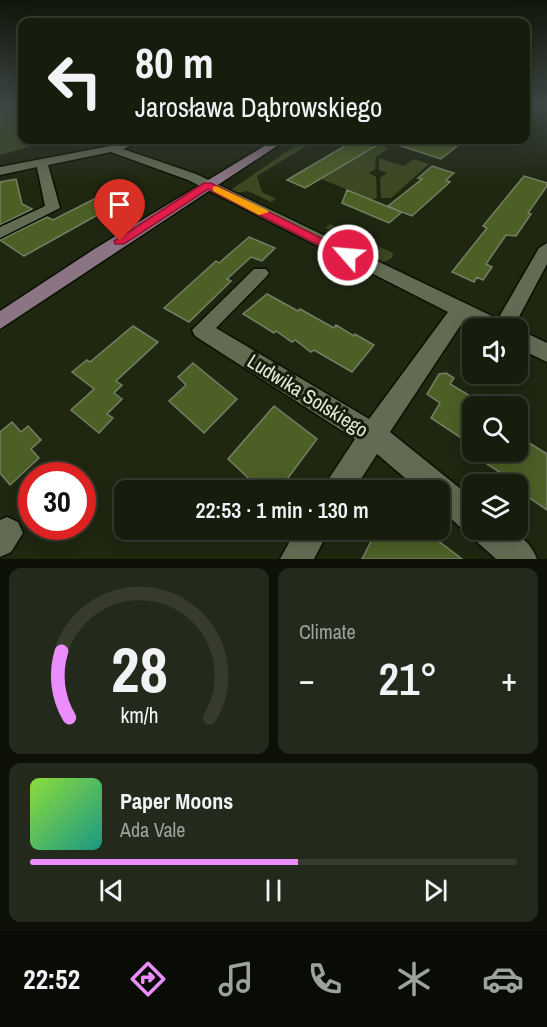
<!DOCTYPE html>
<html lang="en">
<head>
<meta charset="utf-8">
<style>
	body { margin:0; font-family:"Archivo Narrow",sans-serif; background:#242a1b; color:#f1f3f6; height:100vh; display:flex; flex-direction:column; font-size:22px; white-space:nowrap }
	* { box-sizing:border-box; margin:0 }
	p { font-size:20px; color:#9ea29d }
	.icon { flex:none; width:33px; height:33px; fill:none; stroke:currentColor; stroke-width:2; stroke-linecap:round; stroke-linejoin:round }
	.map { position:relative; height:559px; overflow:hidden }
	.sheet { display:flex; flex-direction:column; gap:9px; padding:9px; background:#0d1007; flex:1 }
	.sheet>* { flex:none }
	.top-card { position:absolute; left:18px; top:18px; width:512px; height:126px; border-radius:12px; box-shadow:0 3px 15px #0003,0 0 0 2px #363b2e; background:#171d0d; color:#f1f3f6; overflow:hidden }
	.fabs { position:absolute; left:462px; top:318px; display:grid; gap:12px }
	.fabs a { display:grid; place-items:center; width:66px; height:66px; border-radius:12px; background:#171d0d; box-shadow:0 3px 15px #0003,0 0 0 2px #363b2e; font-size:30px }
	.speed { position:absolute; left:18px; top:462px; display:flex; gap:12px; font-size:30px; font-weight:700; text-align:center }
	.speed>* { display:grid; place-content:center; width:78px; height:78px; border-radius:50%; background:#171d0d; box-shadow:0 3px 15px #0003,0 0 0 2px #363b2e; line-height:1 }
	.speed .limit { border:9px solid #d22; background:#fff; color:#111 }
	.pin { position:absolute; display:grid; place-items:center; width:51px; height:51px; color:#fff; margin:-62px -26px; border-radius:50% 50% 50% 0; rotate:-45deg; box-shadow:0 0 6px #0007 }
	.pin .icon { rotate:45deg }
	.me { position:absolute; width:66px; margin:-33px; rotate:297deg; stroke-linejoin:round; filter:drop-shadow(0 0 4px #0008) }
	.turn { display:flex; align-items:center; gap:21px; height:126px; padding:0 18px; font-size:27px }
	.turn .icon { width:78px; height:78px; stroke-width:2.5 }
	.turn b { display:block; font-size:42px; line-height:51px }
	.big { font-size:45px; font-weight:600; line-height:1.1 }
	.sheet .tile { flex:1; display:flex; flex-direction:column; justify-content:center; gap:9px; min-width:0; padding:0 21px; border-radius:12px; background:#242a1b }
	.sheet .dial { align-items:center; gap:0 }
	.dial svg { height:156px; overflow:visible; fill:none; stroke:#363b2e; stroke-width:7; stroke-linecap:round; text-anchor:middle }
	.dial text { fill:#f1f3f6; stroke:none }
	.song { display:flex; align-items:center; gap:18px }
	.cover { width:72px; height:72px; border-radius:9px; background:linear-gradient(135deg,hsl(90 70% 55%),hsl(170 70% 35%)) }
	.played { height:6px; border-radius:3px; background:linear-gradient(90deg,#eb8dfc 55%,#363b2e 55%) }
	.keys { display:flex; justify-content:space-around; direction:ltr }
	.heat { display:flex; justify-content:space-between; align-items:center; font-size:33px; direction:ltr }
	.sheet .tiles { flex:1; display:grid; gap:9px; grid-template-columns:1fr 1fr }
	.tile:last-child { grid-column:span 2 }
	.trip { position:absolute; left:114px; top:480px; width:336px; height:60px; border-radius:12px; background:#171d0d; box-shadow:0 3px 15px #0003,0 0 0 2px #363b2e; font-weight:600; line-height:60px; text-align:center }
	.menu { display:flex; height:96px; justify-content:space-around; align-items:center; background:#090c05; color:#9ea29d }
	.menu .icon { width:42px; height:42px }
	.menu .current { color:#eb8dfc }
	.menu b { font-size:27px; color:#f1f3f6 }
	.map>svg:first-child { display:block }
</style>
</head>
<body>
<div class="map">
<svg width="547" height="559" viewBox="0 0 547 559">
	<rect width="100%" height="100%" fill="#1f2711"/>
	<path fill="#3b4822" d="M0,103h22v37h30l-52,15z
		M304,140h12l-59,36 5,16 14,7 -5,3 -23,-11 -12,2 -7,-2z
		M344,140h20l25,8 -13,9 -1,12 -6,4 7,4 1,20 -4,3 -52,-21 36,-22 13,-11z
		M379,158l25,8 10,-7 15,5 -38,34h-10l-1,-20 7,-5 -8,-3z
		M330,224l63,29 -1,5 -8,4h-8l-45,-22 14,-3 -20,-9z"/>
	<path fill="#4c5f25" stroke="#757f66" stroke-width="1.5" d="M355,140h31l-81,48 -18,-8z
		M391,140h74l-24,19 -50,-16z
		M432,166l22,7 -8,7 4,2 -38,34 -10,-4 -13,11 -47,-20 5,-13 54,22 -13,-6 34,-27 -4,-1z
		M524,176l23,7v3l-19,27 3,1 -15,22 -10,-1 -20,29 6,3 -9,13 -6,-3 -3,5 -22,-10 35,-44 -4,-2z
		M16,179l6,25 10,5 -32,16v-43z
		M102,195l17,8 -95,53 -24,-16 47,-23 6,3z
		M249,237l26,11 -13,13 -11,-4 -24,22 4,2 -42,41 -25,-14 52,-47 3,2z
		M267,294l31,17 2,-2 34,19 2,-3 18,11 1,-2 19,11 -22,27 -38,-22 -3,2 -16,-12 -3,2 -16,-11 -2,2 -31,-19z
		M133,326l25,16 -42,39 6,4 -8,8 8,6 -15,15 6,4 -14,15 -28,-23 23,-21 -22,-17 15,-12 3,2z
		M193,363l44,36 -33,34 -35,-32 17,-16 -8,-8z
		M446,373l8,5 -4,6 37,22h-15v39l-41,-27 9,-15 -13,-9 12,-20z
		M274,406l43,33 -38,51h-18l-33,-31z
		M12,422l9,10 7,-6 13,14 -10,9 8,9 -29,27 -10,-12v-41z
		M518,436l29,18v56l-29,-20v-6h-8l-4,-2 1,-5 -38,-25h49z
		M377,530h47l38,29h-100z"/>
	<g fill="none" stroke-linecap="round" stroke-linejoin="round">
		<defs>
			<path id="street" d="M130,140h14l-21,9 73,25 302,145 41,-71 8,-5v21l-34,64h-33l-16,-8 -74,112 82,66v32c30,0 52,-3 65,29h-41l-20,-18 -4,-9 -11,-4 -21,-20v-18h-21l-42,-36 -23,36h-30l4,-10 27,-41 -160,-103 -3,-6 62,-61h12l3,4 -3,4 -50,51 153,91 79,-107 -260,-132 -77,-28 -63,13 12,43 -60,30v-11l45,-21 -8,-39 -37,8v-8l110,-21z
				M518,329l29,14v19l-29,-14z
				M7,517l11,5 5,11 -12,19 -11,5v-37z
				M296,530h33l-15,29h-34z"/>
			<path id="secondary" d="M274,140h12l-286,189v-18l96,-63z"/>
		</defs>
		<use href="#street" stroke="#091000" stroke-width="3"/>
		<use href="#secondary" stroke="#091000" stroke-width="3"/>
		<use href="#street" fill="#636c53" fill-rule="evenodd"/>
		<use href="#secondary" fill="#8b7584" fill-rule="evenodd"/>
	</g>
	<linearGradient id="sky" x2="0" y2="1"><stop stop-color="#111509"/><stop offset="0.57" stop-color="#3c4743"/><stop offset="1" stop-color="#3c4743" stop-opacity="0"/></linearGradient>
	<rect width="547" height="182" fill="url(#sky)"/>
	<path fill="#e11d48" stroke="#92132f" stroke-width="1.5" d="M204,183h7l144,72 -2,3h-9l-136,-69 -84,55h-9l-1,-3z"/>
	<path fill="#f59e0b" d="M216,186l51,24 2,2 -10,3 -46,-24v-4z"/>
	<g text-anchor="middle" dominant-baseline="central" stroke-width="6" stroke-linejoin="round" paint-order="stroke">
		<g font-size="20" fill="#e3e9db" stroke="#161d08">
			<text transform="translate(308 395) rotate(32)">Ludwika Solskiego</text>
		</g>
	</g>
</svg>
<div class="fabs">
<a><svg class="icon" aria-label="sound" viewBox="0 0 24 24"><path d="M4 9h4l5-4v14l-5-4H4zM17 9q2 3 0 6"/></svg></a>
<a><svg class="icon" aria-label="search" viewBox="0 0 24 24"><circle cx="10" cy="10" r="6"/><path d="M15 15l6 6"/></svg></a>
<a><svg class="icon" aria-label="layers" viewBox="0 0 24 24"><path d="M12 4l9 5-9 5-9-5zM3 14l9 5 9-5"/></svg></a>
</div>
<div class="speed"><div class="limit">30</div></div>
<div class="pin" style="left:120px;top:241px;background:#d93025"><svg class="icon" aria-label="arrive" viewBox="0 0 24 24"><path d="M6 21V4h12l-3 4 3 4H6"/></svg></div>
<svg class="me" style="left:348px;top:255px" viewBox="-20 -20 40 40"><circle r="17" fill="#e11d48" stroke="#fff" stroke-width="3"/><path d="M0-11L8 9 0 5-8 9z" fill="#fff"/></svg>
<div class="trip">22:53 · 1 min · 130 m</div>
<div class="top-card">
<div class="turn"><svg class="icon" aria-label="left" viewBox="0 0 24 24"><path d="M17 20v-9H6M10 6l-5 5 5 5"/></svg><div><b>80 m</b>Jarosława Dąbrowskiego</div></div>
</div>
</div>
<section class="sheet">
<div class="tiles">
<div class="tile dial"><svg viewBox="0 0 100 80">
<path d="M14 69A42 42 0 1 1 86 69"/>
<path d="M14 69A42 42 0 0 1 10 35" stroke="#eb8dfc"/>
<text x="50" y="56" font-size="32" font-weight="700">28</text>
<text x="50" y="72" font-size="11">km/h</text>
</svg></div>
<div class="tile"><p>Climate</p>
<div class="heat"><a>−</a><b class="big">21°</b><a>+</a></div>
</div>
<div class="tile">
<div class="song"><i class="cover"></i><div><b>Paper Moons</b><p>Ada Vale</p></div></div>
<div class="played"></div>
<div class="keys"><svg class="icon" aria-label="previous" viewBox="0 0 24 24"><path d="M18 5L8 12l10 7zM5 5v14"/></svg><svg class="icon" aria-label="pause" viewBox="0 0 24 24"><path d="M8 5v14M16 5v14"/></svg><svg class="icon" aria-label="next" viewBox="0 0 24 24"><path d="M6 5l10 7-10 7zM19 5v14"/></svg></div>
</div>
</div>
</section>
<nav class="menu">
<b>22:52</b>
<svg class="icon current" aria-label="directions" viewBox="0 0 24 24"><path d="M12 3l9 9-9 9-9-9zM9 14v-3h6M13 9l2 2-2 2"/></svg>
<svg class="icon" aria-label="music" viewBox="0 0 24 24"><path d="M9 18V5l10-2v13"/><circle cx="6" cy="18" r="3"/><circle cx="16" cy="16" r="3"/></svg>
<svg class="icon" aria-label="phone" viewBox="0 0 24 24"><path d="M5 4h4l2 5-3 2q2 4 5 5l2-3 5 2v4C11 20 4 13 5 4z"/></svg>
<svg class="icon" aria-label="climate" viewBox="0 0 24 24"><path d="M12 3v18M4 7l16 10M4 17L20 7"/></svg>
<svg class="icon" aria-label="car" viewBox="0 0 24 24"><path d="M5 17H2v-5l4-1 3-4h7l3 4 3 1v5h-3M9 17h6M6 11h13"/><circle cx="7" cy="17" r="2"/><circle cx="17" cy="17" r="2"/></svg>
</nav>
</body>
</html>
